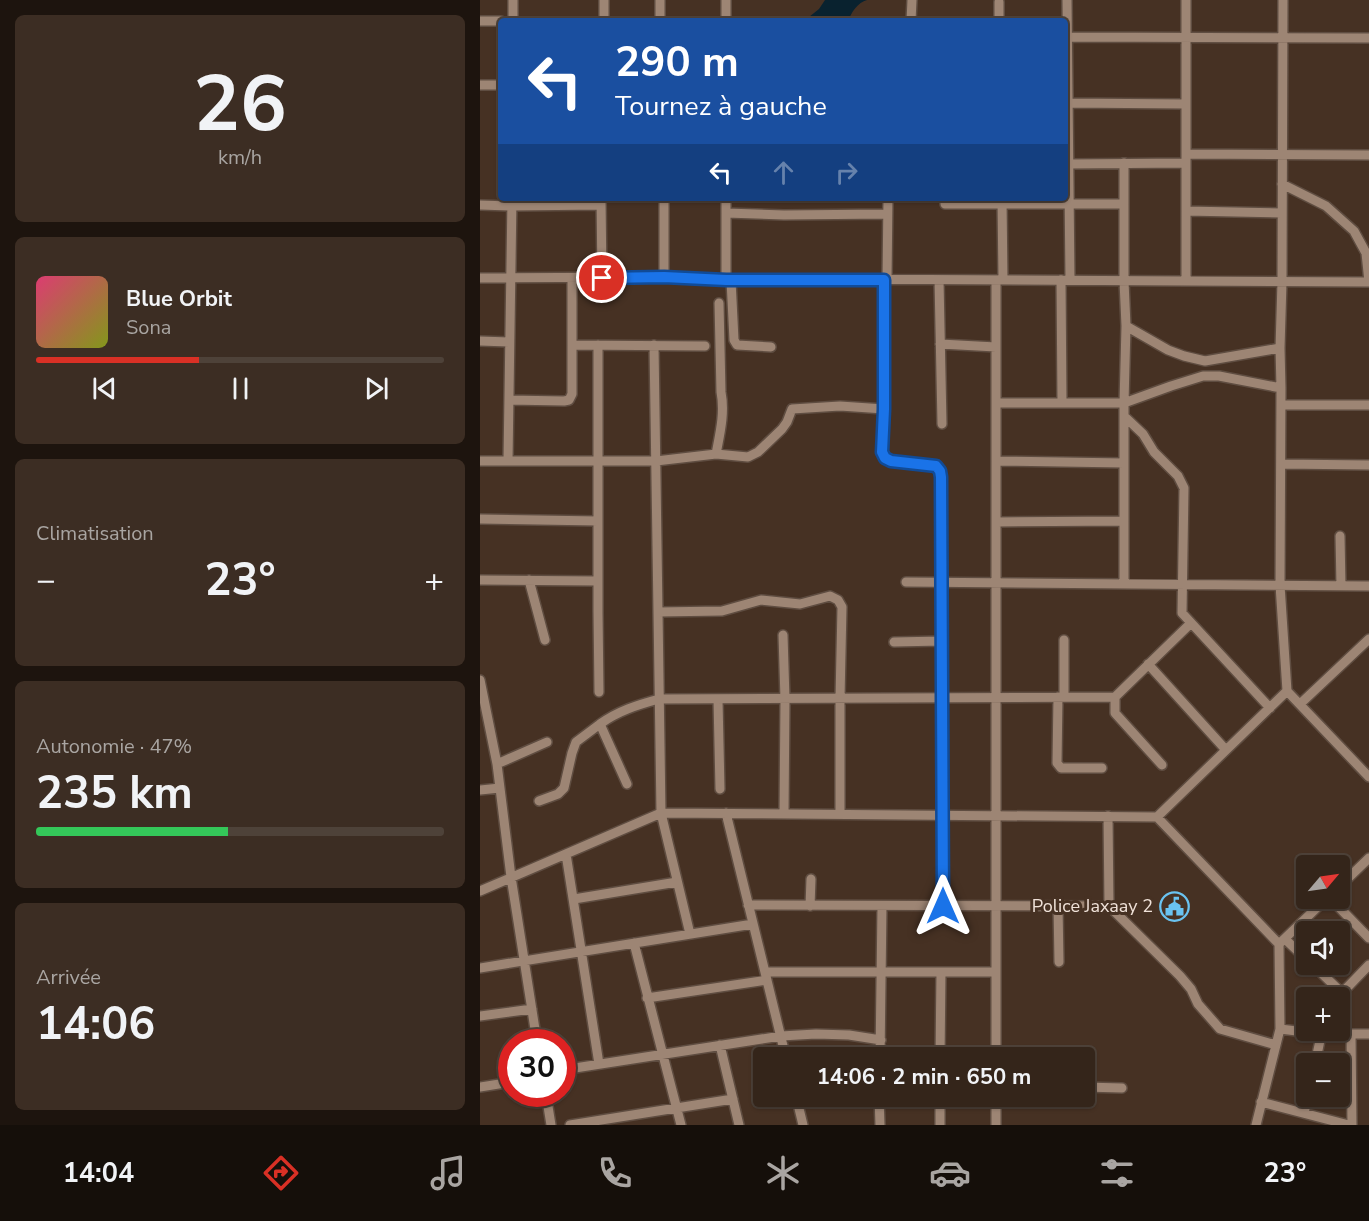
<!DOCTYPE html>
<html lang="fr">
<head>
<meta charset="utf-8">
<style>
	body { margin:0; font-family:"Nunito Sans",sans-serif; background:#3c2d23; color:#f1f3f6; height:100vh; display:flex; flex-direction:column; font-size:22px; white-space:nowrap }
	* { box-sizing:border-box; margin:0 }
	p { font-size:20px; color:#a9a5a2 }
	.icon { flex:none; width:33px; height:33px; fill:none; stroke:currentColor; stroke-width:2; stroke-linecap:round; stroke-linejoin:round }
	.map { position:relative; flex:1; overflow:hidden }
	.drawer { display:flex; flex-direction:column; gap:15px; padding:15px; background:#1d140e; width:480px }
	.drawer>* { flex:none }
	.banner { position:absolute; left:18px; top:18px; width:570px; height:183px; border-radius:6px; box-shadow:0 2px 4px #0004,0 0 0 2px #4e4239; background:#1a4fa0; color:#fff; overflow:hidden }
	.needle { width:39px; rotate:61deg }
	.controls { position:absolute; left:816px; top:855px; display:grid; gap:12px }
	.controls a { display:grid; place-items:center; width:54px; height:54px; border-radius:6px; background:#34251a; box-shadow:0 2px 4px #0004,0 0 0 2px #4e4239; font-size:30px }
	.speed { position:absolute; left:18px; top:1029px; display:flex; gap:12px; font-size:30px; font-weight:700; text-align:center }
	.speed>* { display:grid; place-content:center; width:78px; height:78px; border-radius:50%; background:#34251a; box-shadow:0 2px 4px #0004,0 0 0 2px #4e4239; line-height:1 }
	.speed .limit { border:9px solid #d22; background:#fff; color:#111 }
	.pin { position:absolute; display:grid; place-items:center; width:51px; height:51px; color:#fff; margin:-26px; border:3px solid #fff; border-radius:50%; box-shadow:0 2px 6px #0007 }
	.me { position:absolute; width:66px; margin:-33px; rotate:0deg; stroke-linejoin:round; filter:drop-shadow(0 0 4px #0008) }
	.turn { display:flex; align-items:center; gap:21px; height:126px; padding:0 18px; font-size:27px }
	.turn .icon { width:78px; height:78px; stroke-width:2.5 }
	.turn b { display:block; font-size:42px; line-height:51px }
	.lanes { display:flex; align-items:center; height:57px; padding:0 18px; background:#0003; justify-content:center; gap:30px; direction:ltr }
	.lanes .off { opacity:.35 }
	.big { font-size:45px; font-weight:700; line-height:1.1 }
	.drawer .tile { flex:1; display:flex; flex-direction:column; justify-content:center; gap:9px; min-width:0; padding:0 21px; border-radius:9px; background:#3c2d23 }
	.drawer .dial { align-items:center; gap:0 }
	.dial b { font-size:78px; line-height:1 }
	.song { display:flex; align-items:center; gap:18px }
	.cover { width:72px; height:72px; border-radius:9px; background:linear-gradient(135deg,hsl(340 70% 55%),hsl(70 70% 35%)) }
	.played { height:6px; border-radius:3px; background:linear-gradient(90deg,#d93025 40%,#4e4239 40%) }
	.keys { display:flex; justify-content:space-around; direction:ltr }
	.heat { display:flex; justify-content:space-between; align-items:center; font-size:33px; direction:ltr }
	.charge { height:9px; border-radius:4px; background:linear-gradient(90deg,#34c759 47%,#4e4239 0) }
	.trip { position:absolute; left:273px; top:1047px; width:342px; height:60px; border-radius:6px; background:#34251a; box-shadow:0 2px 4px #0004,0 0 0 2px #4e4239; font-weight:700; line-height:60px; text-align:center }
	.dock { display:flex; height:96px; justify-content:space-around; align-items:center; background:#150f0a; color:#a9a5a2 }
	.dock .icon { width:42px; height:42px }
	.dock .active { color:#d93025 }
	.dock b { font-size:27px; color:#f1f3f6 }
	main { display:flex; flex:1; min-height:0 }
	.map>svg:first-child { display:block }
</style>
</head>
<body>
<main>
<section class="drawer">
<div class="tile dial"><b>26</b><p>km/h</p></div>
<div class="tile">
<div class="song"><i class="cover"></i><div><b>Blue Orbit</b><p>Sona</p></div></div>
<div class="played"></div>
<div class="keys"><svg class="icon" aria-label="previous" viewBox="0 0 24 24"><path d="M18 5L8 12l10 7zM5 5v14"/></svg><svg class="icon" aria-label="pause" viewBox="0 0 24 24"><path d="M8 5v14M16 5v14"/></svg><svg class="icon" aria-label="next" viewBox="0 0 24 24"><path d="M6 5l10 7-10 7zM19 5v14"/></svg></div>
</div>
<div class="tile"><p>Climatisation</p>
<div class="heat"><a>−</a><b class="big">23°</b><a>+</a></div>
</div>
<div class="tile"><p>Autonomie · 47%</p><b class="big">235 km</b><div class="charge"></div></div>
<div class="tile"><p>Arrivée</p><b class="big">14:06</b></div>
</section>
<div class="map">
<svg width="889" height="1125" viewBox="0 0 889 1125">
	<rect width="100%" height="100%" fill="#463123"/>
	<path fill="#09222f" d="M345,0h42c-9,2 -16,13 -19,21h-40l1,-4 10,-8z"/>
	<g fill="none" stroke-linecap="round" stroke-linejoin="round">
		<defs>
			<path id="minor" d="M180,0v21
				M246,0v21
				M587,0l3,280
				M706,0v281
				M803,0l-1,282 -2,66 1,40 -1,197 7,106 82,86
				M519,2v19
				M0,21h21
				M33,21v-21
				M124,21v-21
				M431,21l1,-21
				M585,37l304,1
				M0,85h21
				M588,103l118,1
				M706,154l183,1
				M589,164l117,-1
				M802,184l44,22 28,25 12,22 3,29
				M121,198l1,80
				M465,198v6h179
				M522,200l1,80
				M0,205l32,1 89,-1
				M706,211l96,2
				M246,213l58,2 103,-1
				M184,277v-79
				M0,278l184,-1 62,3 112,-1 531,3
				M246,280v-82
				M251,280l3,60 3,5 34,2
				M403,280l1,129 -2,42 3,7 6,3 45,5 4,5 1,6 2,429
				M407,280l1,-82
				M459,280l3,144
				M581,280l1,123
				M646,326l42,24 16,6 21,5 75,-13
				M0,341l29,1
				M460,344l56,3
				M92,345l133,1
				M118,345v267l1,80
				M174,345l7,468 29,121
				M29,400l55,1 5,-1 3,-6v-116
				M516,403h128l47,-17 32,-10h16l62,12
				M801,405h88
				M644,416l19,18 11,18 24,24 6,12 -2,125 88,95
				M236,454c4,-21 9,-41 5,-62l-2,-89
				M0,461h176l60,-7 32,3 10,-5 24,-23 5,-7 5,-13 48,-3 44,3
				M28,461l4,-263
				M516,461l128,2
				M801,464l88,1
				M0,519l118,2
				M516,522l128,-1
				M860,536l1,50
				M0,580l118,1
				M49,580l16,60
				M426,582l463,4
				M644,584v-181l2,-77 -2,-45v-118
				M178,612l64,-1 39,-11 39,4 30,-8 8,4 4,7 -2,91v116
				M303,635l2,64 -1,115
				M414,642l47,-1
				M668,664l78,86
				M0,680l17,84 14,113 26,165
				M578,697l-1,66 4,5h41
				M584,697v-57
				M635,697v16l47,52
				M238,700l2,89
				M820,704l69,-65
				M17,764l50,-22
				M147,784l-27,-60c18,-13 37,-19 59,-25l456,-2 76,-74
				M0,790l20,-2
				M59,801l19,-7 6,-6 8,-35 4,-11 24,-18
				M246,813l60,245
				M628,816l1,90 71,70 11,13 7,15 22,25 56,16
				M677,817l122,127 1,85 -24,96
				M86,854l33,210
				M860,886l29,-28
				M0,891l181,-78 496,4 130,-126
				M850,898l39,40
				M94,899l103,-17
				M268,905l361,1
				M330,906l1,-27
				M578,906l1,56
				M805,939l21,20
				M154,943l47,182
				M799,944l48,-46
				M832,964l30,29
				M0,968l273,-44
				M285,972h231
				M167,998l120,-18
				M857,998l32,-33
				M0,1016l52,-7
				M800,1029l42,5h47
				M871,1034l1,91
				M240,1045l19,80
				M400,1058l2,-152
				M460,1058l1,-86
				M516,1058v-778
				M835,1064l7,-33
				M82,1070l219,-34 35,-2 33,1 32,5
				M0,1087l32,-5
				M604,1087l38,1
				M66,1094l5,31
				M316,1096l7,29
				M399,1096l1,29
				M516,1096v29
				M781,1102l88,23
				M824,1113l4,-17
				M90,1125l163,-26
				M460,1125v-29"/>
		</defs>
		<use href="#minor" stroke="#5f4d41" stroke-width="12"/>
		<use href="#minor" stroke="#9d8574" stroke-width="9"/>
	</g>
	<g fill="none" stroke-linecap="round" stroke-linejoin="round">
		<defs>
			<path id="route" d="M122,278l62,-1 62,3h158v129l-2,43 3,6 6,3 45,5 4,5 1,6 2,429"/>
		</defs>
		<use href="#route" stroke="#114b97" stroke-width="15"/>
		<use href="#route" stroke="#1a73e8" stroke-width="10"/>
	</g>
	<defs>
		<symbol id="civic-ring" viewBox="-11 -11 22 22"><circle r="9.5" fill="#463123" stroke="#6ac3f1" stroke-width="1.5"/><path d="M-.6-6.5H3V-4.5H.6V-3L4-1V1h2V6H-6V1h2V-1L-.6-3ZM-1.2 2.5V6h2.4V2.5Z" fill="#6ac3f1"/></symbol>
	</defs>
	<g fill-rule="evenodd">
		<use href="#civic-ring" x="678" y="890" width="33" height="33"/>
	</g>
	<g text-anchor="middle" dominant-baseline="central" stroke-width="6" stroke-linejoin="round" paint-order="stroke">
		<g font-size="18" fill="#f0e2d9" stroke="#463123" text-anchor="end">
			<text x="673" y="906">Police Jaxaay 2</text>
		</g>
	</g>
</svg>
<div class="controls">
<a><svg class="needle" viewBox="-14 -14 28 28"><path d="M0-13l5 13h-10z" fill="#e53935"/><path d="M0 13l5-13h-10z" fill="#a9a5a2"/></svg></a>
<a><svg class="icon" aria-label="sound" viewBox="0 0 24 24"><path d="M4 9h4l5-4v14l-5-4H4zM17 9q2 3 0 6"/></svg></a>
<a>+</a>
<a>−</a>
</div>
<div class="speed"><div class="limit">30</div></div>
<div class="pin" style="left:122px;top:278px;background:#d93025"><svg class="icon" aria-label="arrive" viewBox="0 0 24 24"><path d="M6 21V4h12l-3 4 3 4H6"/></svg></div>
<svg class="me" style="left:463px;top:906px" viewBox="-20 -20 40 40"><path d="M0-17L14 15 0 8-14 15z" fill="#1a73e8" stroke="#fff" stroke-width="4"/></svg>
<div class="trip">14:06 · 2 min · 650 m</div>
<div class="banner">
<div class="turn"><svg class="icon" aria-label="left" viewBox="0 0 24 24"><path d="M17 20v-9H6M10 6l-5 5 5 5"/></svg><div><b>290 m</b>Tournez à gauche</div></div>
<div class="lanes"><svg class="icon" aria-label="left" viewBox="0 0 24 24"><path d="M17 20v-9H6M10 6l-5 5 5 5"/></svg><svg class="icon off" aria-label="ahead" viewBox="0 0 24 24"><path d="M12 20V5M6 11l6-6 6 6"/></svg><svg class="icon off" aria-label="right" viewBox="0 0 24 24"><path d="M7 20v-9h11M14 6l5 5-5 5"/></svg></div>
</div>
</div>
</main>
<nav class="dock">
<b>14:04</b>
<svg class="icon active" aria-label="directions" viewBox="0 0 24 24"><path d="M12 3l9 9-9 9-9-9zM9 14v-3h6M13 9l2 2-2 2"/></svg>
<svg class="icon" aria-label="music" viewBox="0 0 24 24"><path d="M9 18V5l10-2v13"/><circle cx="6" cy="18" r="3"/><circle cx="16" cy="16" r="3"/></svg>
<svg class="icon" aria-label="phone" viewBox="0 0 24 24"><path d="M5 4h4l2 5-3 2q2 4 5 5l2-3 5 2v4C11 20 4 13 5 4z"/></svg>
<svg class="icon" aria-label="climate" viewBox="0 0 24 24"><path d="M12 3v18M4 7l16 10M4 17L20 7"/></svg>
<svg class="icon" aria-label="car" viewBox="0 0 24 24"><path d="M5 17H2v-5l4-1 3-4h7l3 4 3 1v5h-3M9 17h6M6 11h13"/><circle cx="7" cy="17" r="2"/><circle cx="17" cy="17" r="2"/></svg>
<svg class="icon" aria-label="filters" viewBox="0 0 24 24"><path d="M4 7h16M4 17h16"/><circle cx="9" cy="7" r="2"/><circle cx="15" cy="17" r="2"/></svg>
<b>23°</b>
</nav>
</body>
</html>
